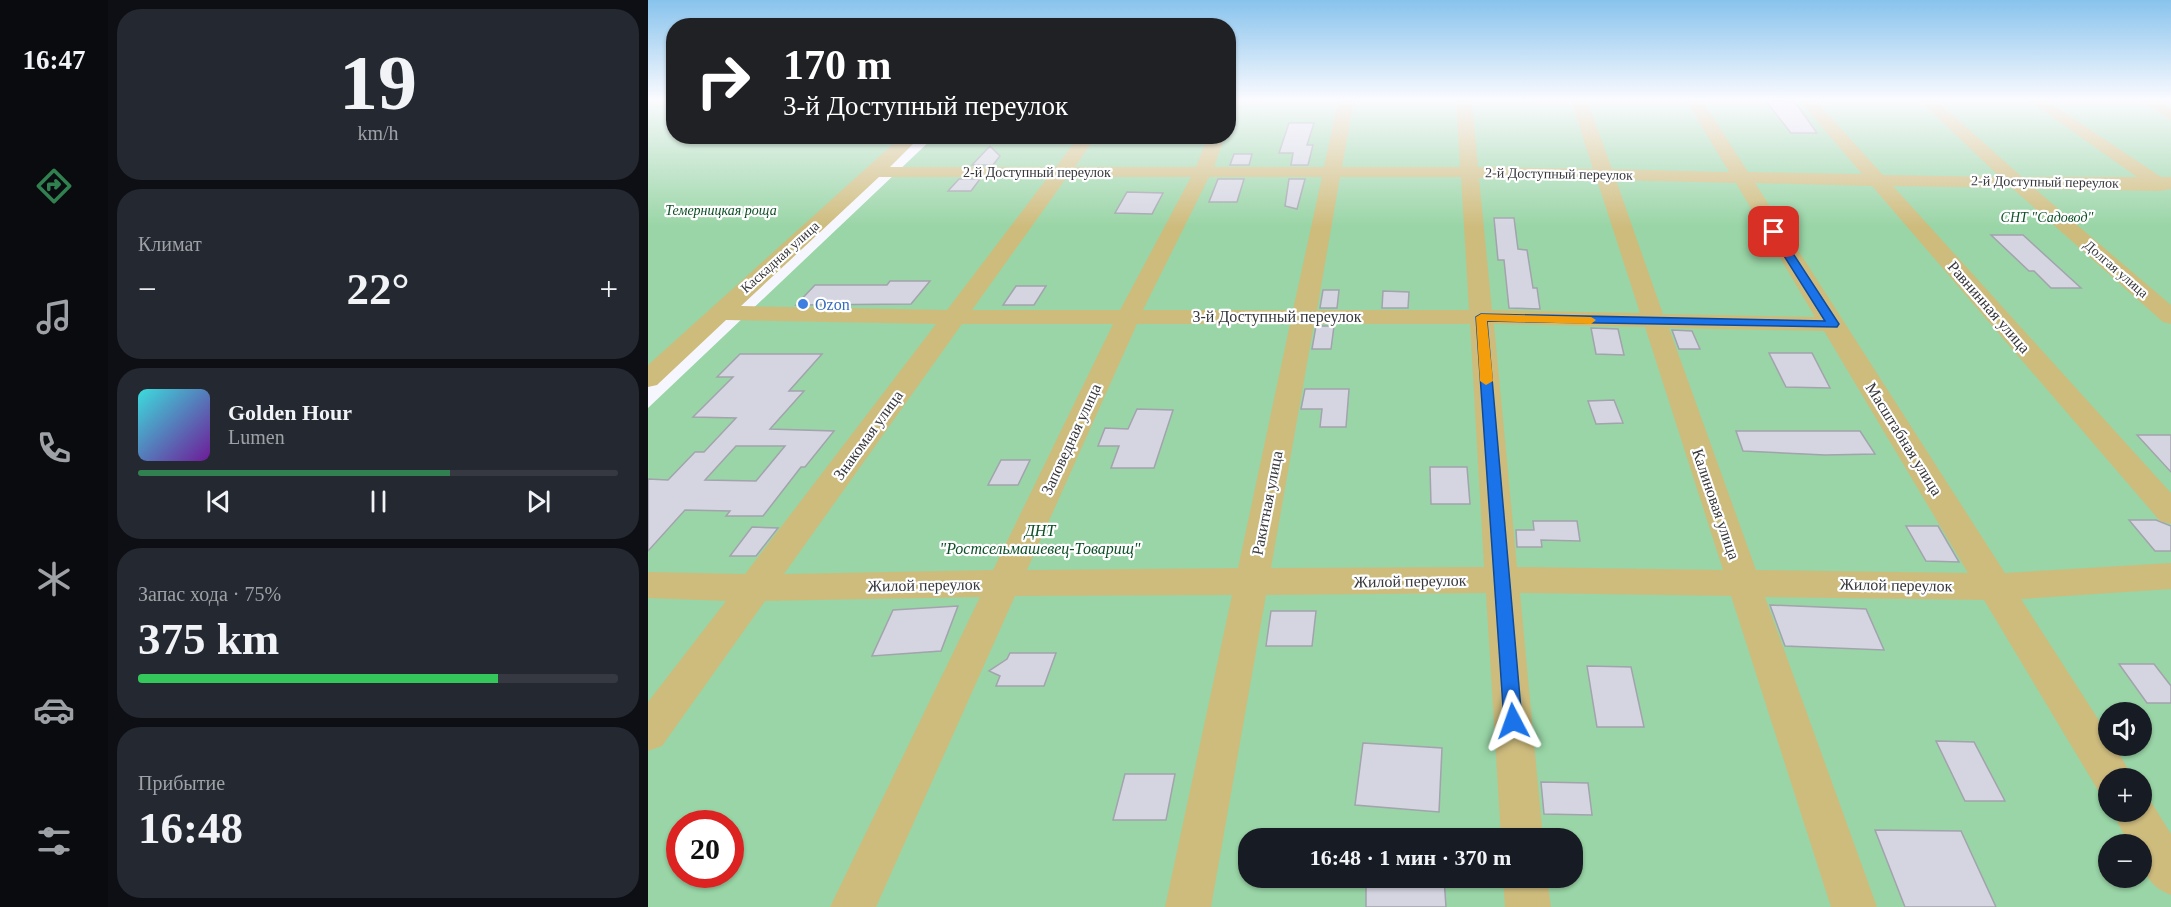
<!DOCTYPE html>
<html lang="ru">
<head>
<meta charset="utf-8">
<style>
	body { margin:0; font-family:"Times New Roman",serif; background:#242831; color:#f1f3f6; height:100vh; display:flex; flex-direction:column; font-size:22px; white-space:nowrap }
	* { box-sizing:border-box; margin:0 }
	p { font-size:20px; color:#9ea1a6 }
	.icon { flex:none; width:33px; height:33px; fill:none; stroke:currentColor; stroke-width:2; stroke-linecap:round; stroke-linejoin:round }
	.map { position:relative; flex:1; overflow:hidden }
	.details { display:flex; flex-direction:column; gap:9px; padding:9px; background:#0d0f14; width:540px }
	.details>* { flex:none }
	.hud { position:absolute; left:18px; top:18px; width:570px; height:126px; border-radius:24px; box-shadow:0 2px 4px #0004; background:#202124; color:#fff; overflow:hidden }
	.fabs { position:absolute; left:1450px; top:702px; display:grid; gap:12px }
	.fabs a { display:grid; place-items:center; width:54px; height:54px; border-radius:50%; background:#171b24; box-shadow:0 2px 4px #0004; font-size:30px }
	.speed { position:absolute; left:18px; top:810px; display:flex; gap:12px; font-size:30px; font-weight:700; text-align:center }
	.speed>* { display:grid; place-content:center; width:78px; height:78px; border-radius:50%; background:#171b24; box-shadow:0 2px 4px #0004; line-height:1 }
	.speed .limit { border:9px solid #d22; background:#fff; color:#111 }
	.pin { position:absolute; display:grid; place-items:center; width:51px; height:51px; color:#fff; margin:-26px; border-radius:12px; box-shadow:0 3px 9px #0006 }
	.me { position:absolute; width:66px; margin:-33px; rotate:356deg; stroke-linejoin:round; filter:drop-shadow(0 0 4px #0008) }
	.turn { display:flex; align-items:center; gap:21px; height:126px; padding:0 18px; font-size:27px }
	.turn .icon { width:78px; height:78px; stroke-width:2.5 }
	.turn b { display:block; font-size:42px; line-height:51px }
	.big { font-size:45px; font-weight:800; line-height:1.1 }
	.details .widget { flex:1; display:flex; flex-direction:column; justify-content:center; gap:9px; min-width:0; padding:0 21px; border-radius:24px; background:#242831 }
	.details .dial { align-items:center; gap:0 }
	.dial b { font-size:78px; line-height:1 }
	.song { display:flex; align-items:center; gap:18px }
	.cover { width:72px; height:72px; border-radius:9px; background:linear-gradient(135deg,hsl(180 70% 55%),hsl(280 70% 35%)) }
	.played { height:6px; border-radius:3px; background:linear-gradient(90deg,#318050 65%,#363941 65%) }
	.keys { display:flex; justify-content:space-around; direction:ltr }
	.heat { display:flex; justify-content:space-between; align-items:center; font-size:33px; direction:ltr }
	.charge { height:9px; border-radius:4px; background:linear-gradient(90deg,#34c759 75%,#363941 0) }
	.trip { position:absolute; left:590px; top:828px; width:345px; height:60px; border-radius:24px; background:#171b24; box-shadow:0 2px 4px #0004; font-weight:800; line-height:60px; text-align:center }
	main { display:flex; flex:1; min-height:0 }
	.menu { display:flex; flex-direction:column; width:108px; justify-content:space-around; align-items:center; background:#090b0e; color:#9ea1a6 }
	.menu .icon { width:42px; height:42px }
	.menu .current { color:#318050 }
	.menu b { font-size:27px; color:#f1f3f6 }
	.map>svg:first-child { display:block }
</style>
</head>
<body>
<main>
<nav class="menu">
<b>16:47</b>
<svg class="icon current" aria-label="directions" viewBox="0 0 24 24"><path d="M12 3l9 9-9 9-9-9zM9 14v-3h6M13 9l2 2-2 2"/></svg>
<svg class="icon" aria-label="music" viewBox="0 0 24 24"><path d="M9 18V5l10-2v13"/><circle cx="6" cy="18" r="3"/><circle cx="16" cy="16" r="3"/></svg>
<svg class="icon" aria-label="phone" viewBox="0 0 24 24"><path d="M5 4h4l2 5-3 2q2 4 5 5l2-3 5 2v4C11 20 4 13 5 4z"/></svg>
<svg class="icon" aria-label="climate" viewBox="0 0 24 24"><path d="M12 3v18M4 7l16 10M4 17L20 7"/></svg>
<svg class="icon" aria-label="car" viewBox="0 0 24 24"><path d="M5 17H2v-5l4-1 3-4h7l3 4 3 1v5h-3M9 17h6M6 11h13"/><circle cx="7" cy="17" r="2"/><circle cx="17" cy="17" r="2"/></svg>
<svg class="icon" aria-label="filters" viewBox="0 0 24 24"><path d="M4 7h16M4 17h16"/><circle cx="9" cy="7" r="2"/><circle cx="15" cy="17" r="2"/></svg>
</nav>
<section class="details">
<div class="widget dial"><b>19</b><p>km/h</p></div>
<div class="widget"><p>Климат</p>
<div class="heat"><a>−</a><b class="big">22°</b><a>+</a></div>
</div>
<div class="widget">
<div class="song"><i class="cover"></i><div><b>Golden Hour</b><p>Lumen</p></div></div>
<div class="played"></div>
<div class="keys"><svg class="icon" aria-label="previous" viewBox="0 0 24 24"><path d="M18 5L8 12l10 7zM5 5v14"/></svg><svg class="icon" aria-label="pause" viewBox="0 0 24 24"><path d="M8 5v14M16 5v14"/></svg><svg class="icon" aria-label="next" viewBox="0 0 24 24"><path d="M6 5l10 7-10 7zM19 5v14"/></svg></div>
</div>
<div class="widget"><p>Запас хода · 75%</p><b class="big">375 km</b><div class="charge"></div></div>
<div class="widget"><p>Прибытие</p><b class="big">16:48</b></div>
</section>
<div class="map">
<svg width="1523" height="907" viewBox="0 0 1523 907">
	<rect width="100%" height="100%" fill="#f6f7fe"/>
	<path fill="#99d5a6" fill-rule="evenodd" d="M0,100h25l1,36 237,1 -263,240z
		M581,100h942v807h-1523v-499l286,-271 294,-1zM1461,712h33v34h-33zM1461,778h33v34h-33zM32,824h50v50h-50zM600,838h324v40h-324zM1461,844h33v34h-33z"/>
	<path fill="#d4d5e0" stroke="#a2a3ad" stroke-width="1.5" fill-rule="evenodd" d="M1117,100l30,2 22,31h-26z
		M641,123h25l-7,22h6l-5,20h-17l2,-12h-14z
		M342,146l10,10 -7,9h-21z
		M586,154h18l-3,11h-19z
		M311,179h21l-9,12h-23z
		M570,179h26l-7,23h-28z
		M641,179h16l-8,30 -12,-3z
		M479,192l36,1 -11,21 -37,-1z
		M846,218h20l4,31 9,1 6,38h4l3,21 -31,-1 -5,-48h-6z
		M1343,235h32l58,53h-30l-17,-17h-5z
		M242,281h40l-19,23 -115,1 19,-20h72z
		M368,286h30l-12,19h-31z
		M675,290h16l-2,18h-17z
		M735,291l26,1 -1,16h-26z
		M668,326h18l-3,23h-19z
		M943,328l27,1 6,26 -28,-1z
		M1024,330l20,1 8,18h-21z
		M1121,353h43l18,35 -44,-1z
		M92,354h82l-33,37h15l-34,38 64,2 -29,36h-4l-38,49h-37l4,-5 -45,-1 -37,41v-72l20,1 27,-28h9l32,-34 -43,-1 40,-40h-16zM88,446h49l-29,35 -51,-1z
		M657,389h44l-3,38h-26l2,-18h-21z
		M966,400l9,23 -27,1 -8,-23z
		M489,409l36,1 -19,58h-43l8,-22h-21l7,-18 23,1z
		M1088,431h124l15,23 -50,1 -82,-4z
		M1489,435h34v37z
		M353,460h29l-12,25h-30z
		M782,467h37l3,37h-39z
		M1481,520h27l15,6v25h-16z
		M885,521h44l3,20 -39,-1 1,7h-25l-1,-17h18z
		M1258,526h32l21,36 -33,-1z
		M104,527l26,1 -22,28h-26z
		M1122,605l96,4 18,41 -99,-4z
		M310,606l-17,45 -69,5 21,-46z
		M623,611h45l-4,35h-46z
		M362,653h46l-12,33h-48l4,-10 -11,-5 18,-12z
		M1471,664h35l17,22v17h-24z
		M939,666l44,1 13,60h-47z
		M1288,741l38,1 31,59h-40z
		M715,743l79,5 -3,64 -84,-7z
		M477,774h50l-9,46h-53z
		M893,782l47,1 4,32 -48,-1z
		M1227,830l86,1 35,76h-91z
		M718,878h78l2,29h-80z"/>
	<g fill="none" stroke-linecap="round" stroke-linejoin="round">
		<path fill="#cebc7d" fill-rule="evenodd" d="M580,100h11l-5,10 -6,2z
			M690,100h16l-12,67h118l-4,-67h16l6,67 115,2 -22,-69h16l25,69 117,3 -43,-72h16l46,72 114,2 -63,-74h16l68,75 117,2 -81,-77h17l86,77h115l-109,-77h18l115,77h10v12l-11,2 -125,-2 136,116v19l-8,-2 -151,-134 -119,-2 278,307v31l-11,-3 -288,-335 -117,-3 250,390 166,-10v26l-150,10 88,137v10h6l18,32h-24v18l-10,-4 -115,-192 -219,-3 112,310h-46l-100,-311 -211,-3 23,245h-42l-15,-245 -220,2 -55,312h-46l67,-312 -217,1 -139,311h-46l150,-310 -215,4 -103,145 -14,5v-49l78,-101 -78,-3v-26l97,2 191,-250 -210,-4 -69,65 -9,2v-22l254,-229h19l-31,31h166l23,-31h17l-21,31h121l12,-31h17l-11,31h110zM231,177h169l-101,133 -206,-4zM419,177h124l-71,133h-148zM561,177h113l-29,133h-150zM692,177h121l8,133h-152zM831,178l118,2 43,133 -148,-3zM968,180l120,3 79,134 -152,-3zM314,324h151l-120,246 -209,4zM489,324h153l-52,244 -211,2zM666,324h156l14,243 -213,1zM846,324l151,3 78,243 -206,-3zM1021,328l155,3 144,242 -212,-3z
			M1491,100h19l13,8v12z
			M1494,795l6,2 23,37v61c-25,-10 -29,-25 -29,-51h-13l-17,-32h30z
			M855,878h44l4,29h-46z"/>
	</g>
	<linearGradient id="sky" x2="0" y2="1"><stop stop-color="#88c3ed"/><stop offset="0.44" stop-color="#fbfbff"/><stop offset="1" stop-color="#fbfbff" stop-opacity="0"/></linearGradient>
	<rect width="1523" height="227" fill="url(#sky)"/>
	<path fill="#1a73e8" stroke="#114b97" stroke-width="1.5" d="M1123,230l8,2 60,92 -2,3 -350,-6 35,400 -2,6 -7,2 -6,-2 -3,-6 -28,-404 5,-3 344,7 -56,-89z"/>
	<path fill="#f59e0b" d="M833,314l110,3 5,3 -5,4 -104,-3 6,60 -7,4 -6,-4 -4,-64z"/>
	<circle fill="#3f7fe0" stroke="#fff" stroke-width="2" cx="155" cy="304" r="6"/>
	<g text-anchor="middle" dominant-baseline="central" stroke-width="4.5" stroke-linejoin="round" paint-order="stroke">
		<g font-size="14" fill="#37383c" stroke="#fff">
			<text x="389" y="172">2-й Доступный переулок</text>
			<text transform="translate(911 174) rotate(1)">2-й Доступный переулок</text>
			<text transform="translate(1397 182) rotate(1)">2-й Доступный переулок</text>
			<text transform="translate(132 257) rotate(-42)">Каскадная улица</text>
			<text transform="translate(1468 269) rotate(41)">Долгая улица</text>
		</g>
		<g font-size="14" font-style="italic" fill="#0d4f26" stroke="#fff">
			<text x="73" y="210">Темерницкая роща</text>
			<text x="1399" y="217">СНТ "Садовод"</text>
		</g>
		<g font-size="16" fill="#366cbe" stroke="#fff" text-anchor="start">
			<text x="167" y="304">Ozon</text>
		</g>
		<g font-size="16" fill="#37383c" stroke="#fff">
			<text transform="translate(1341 307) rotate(49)">Равнинная улица</text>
			<text x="629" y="316">3-й Доступный переулок</text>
			<text transform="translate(220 435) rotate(-54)">Знакомая улица</text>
			<text transform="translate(423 439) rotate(-65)">Заповедная улица</text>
			<text transform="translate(1256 439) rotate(58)">Масштабная улица</text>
			<text transform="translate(619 503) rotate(-79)">Ракитная улица</text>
			<text transform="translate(1068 504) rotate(71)">Калиновая улица</text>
			<text transform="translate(762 581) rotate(-1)">Жилой переулок</text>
			<text transform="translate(276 585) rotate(-1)">Жилой переулок</text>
			<text transform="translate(1248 585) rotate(1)">Жилой переулок</text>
		</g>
		<g font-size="16" font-style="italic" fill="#0d4f26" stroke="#fff">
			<text x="392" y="530">ДНТ<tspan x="392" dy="18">"Ростсельмашевец-Товарищ"</tspan></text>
		</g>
	</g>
</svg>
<div class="fabs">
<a><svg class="icon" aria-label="sound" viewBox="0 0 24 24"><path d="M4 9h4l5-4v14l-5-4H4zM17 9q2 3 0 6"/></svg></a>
<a>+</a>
<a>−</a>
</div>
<div class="speed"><div class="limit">20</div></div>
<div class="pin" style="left:1126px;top:232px;background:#d93025"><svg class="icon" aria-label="arrive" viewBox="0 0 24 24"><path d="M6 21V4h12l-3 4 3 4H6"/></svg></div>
<svg class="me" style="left:865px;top:721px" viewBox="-20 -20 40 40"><path d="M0-17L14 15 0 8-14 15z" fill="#1a73e8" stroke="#fff" stroke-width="4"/></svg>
<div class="trip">16:48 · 1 мин · 370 m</div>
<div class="hud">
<div class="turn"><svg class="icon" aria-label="right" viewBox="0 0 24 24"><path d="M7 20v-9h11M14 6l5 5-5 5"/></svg><div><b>170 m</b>3-й Доступный переулок</div></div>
</div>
</div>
</main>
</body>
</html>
